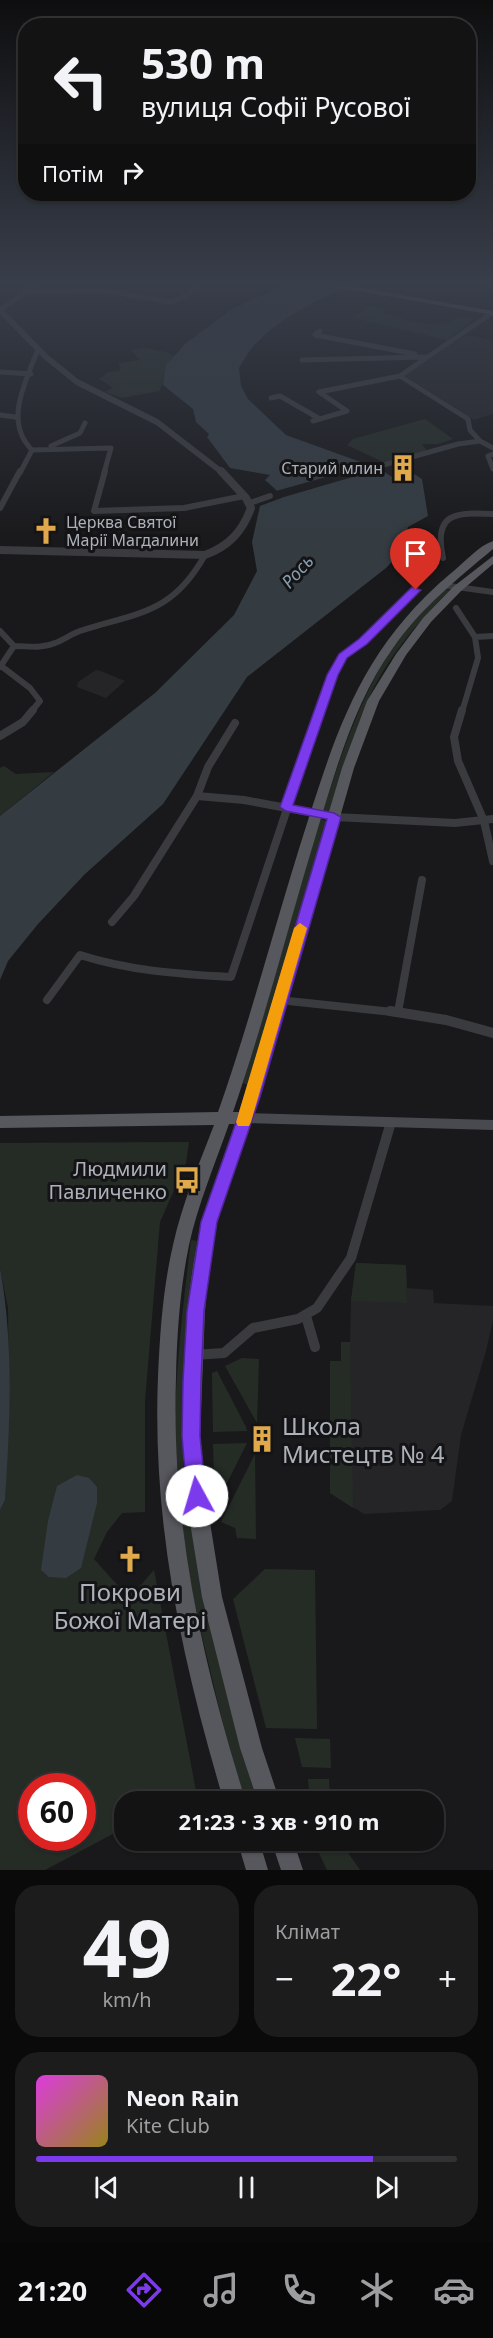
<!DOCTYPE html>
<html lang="uk">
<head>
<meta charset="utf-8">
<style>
	body { margin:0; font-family:"Noto Sans",sans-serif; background:#1c1c1d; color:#f1f3f6; height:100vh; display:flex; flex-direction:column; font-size:22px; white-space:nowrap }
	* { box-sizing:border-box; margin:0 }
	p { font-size:20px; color:#9d9ea0 }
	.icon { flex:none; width:33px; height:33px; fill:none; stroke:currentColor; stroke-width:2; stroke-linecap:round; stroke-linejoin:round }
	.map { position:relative; height:1870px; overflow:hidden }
	.sheet { display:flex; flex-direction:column; gap:15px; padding:15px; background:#0a0a0b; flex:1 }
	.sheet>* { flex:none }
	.guide { position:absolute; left:18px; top:18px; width:458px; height:183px; border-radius:24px; box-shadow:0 2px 4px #0004,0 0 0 2px #323234; background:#131314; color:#f1f3f6; overflow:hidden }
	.speed { position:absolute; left:18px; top:1773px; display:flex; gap:12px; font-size:30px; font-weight:700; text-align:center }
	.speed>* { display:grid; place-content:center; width:78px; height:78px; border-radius:50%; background:#131314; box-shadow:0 2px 4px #0004,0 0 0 2px #323234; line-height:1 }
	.speed .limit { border:9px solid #d22; background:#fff; color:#111 }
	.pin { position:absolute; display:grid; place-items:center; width:51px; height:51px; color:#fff; margin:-62px -26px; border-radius:50% 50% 50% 0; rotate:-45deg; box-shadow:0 0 6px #0007 }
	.pin .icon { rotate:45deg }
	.me { position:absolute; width:66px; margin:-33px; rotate:354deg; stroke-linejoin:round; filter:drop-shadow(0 0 4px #0008) }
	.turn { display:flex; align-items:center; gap:21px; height:126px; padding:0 24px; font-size:27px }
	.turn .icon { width:78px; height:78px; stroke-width:2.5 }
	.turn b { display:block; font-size:42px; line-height:51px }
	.then { display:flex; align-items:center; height:57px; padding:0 24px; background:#0003; gap:12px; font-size:22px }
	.big { font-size:45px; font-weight:700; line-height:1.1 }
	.sheet .widget { flex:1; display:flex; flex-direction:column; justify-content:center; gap:9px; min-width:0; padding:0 21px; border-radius:24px; background:#1c1c1d }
	.sheet .dial { align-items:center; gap:0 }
	.dial b { font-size:78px; line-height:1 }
	.song { display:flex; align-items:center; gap:18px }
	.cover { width:72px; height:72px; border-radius:9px; background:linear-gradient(135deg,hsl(300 70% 55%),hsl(50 70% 35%)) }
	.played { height:6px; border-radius:3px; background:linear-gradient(90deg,#7c3aed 80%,#323234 80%) }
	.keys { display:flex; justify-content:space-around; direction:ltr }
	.heat { display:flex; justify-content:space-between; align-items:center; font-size:33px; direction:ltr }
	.sheet .tiles { flex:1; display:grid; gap:15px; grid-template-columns:1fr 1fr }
	.widget:last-child { grid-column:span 2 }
	.trip { position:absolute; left:114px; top:1791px; width:330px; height:60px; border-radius:24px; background:#131314; box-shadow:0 2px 4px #0004,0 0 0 2px #323234; font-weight:700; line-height:60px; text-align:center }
	.tab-bar { display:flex; height:96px; justify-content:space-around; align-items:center; background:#080808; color:#9d9ea0 }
	.tab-bar .icon { width:42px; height:42px }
	.tab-bar .on { color:#7c3aed }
	.tab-bar b { font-size:27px; color:#f1f3f6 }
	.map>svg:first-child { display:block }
</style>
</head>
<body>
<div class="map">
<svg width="493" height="1870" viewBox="0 0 493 1870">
	<rect width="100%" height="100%" fill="#19191b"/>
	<path fill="#252528" d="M473,336l20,5v73l-19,6 -70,-45 51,-33 8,-5z
		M96,670l5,1 24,10 -19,17 -29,-11 1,-5z
		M356,1263l50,2 1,23 26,2 1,13 59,3v14l-7,31 -25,84 -9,66 -12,9 -76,4 -34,-21v-132h11v-19h9l1,-41z"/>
	<path fill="#252c26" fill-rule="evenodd" d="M371,305l15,4 -5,4c19,4 62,21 75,4l17,2 -26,21 -95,-22z
		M146,348l21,4 7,4c-12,14 -6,22 -15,35l-37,7 -17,-6 8,-4 -15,-10 5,-1 4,-5 13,-1 -1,-8 21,-3 -9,-10z
		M425,419l28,20 -15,5h-16l5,7 -44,11 -36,-17 6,-6z
		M445,589l5,1c-33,33 -64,69 -83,112 -15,35 -25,74 -37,110l-7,-1c18,-56 36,-110 67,-160 15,-23 36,-43 55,-62z
		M4,766l12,8 38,-2 -54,44v-48z
		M320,819l6,2 -79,264 -4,-2z
		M189,1142l-3,21 -26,59 -15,179v111l-23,1 -15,19 -13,27 27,30 13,4 20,-23 42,221 -21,10 -51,1v26l-79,42h-45v-360l5,-10 4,-100 -1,-92 -8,-40v-125zM32,1786h50v52h-50z
		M191,1240l6,1 -12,120 -2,103 22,142 37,148 16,47h-12c-16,-46 -27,-93 -38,-140 -16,-65 -31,-131 -33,-198 -2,-75 7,-149 16,-223z
		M356,1263l50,2 1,38 -56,-2z
		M341,1342h9l3,166 -23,-15v-132h11z
		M242,1358l17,1 -2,64 -32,-57z
		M217,1371l29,56 1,4 -34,1 -1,-59z
		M247,1443l-32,64 -2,-63z
		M255,1454l1,85 -19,-1 -2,-10 -14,-6z
		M265,1569l50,1 2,159 -51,-1 -33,-129z
		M295,1738l35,1 1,29 -29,-1z
		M308,1779h21l1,22h-38l-4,-10h21z
		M320,1841h13l1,10h13l13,19h-33l-11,-23z"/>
	<path fill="#343c42" d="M292,282h64c-35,17 -79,36 -104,66 -5,6 -9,13 -13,20l2,18 7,13 38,36 94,34 12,8 19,-5 11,7 6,37 -20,11 -8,26 -14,15 -139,109 -84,127 -78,70 -47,50 -30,37 -8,19v-164l155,-123 79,-78 23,-44 -5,-29 8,-36 24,-9 -19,-17 5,-5 -40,-7 -23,-31 2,-3 -13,-12 -3,-13 -30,-24 3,-20 20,-22 46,-34z
		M0,1268c14,76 10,156 5,232l-5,10z
		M77,1475l12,3 8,9v16l-16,65 -15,10 -17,-1 -8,-7 7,-49 9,-35z"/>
	<path fill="#19191b" d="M372,464l8,5 -96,28 -8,-6z"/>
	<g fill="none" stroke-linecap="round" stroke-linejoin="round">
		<path stroke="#3a3b3f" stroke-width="5" d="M28,292l77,-1 67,11 16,-8 13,-12
			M0,310l40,-28
			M320,331l-5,4 100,19
			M302,360l124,-3
			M0,372l31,2
			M271,398l9,-2 40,23
			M0,415l15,2
			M313,421l34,-10 -28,-19 81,-16
			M480,441l-10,-11 -2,-11 -68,-43 92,-63
			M51,446l29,-13 5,-10
			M32,450l79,-2 -7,25
			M493,454l-5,2 5,13
			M376,467l82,-23 22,-3 13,7
			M20,473l12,-23c-29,-29 -6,-68 6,-101"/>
		<path stroke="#3a3b3f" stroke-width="6" d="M105,471l-11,40 90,-3 60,-12
			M250,503l20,-7
			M0,508l20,-37
			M443,558c-10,-45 12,-46 50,-44
			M442,585l51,7
			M456,608l19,29 3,21 -16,54
			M0,631l14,15c14,0 28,3 41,-3 9,-3 16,-9 25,-12 59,-19 92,-17 125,-76
			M475,637l18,-1
			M1,666l29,22 10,13 -9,11
			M0,667l14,-21
			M319,712l13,-37 11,-19 20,-14 53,-52"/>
		<path stroke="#3a3b3f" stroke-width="8" d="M462,710l-8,27 4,24 26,60 9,40
			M0,736l23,-14 10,-12
			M197,796l11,-29 27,-44
			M112,922l22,-26 63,-100 47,4 91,17 120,6 38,-4
			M47,1000l33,-45c50,16 99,19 151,22l89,-267
			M279,1000l123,13
			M398,1012l24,-132"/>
		<path stroke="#3a3b3f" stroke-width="10" d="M390,1011l56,9 47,13
			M306,1316l9,31
			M194,1355l30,-2 29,-25 45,-9 19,-11 34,-50 40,-136"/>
		<path stroke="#3a3b3f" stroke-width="6" d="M0,310l46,47 31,25 80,40 66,51"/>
		<path stroke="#3a3b3f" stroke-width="8" d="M0,550l205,5c24,-9 37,-23 46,-47l-5,-10 -25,-27"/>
		<path fill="#484a4f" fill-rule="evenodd" d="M245,1113l248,7v10l-248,-7 -5,-1 -2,-4 2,-4z"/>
		<path fill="#57585e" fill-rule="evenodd" d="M309,282h18l166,29v4z
			M493,541v8c-36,30 -73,60 -100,99 -38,53 -56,118 -75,180 -29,95 -53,191 -85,284h6l5,-15 98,-329 25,-67 29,-47 27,-36 30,-31 40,-31v8l-32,27 -30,31 -25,33 -27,46 -25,67 -94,329 -43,125 -8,45 -4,44 -5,124 9,81 13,81 40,151 18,54h-22l-18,-54 -38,-151 -13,-81 -7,-81 5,-124 6,-44 8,-45 34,-98h-6c-14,40 -31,80 -40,121 -9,44 -12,88 -13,132 -5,148 26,284 70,425h-22c-42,-142 -72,-277 -66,-426 2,-44 5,-88 15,-131 9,-41 26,-81 41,-120l-214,3v-12l218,-4c30,-85 53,-173 80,-260 36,-113 58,-198 152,-278 13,-10 28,-28 43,-33z
			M237,1840h22l9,30h-22z
			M271,1840h22l10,30h-22z"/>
	</g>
	<linearGradient id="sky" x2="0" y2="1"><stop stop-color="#0e0e0f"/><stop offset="0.52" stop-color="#383e4a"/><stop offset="1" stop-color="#383e4a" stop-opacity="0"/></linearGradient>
	<rect width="493" height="544" fill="url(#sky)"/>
	<path fill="#7c3aed" stroke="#51269a" stroke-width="1.5" d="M412,587l9,3 -54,54 -20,14 -9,17 -45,130 41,8 7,4 -81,280 -43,125 -13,89 -3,70 -1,55 6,60 -2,7 -7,3 -7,-3 -3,-7 -5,-60 1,-55 4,-70 14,-89 44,-125 82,-278 -41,-8 -6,-4 47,-132 12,-21 20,-15z"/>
	<path fill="#f59e0b" d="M300,923l7,5 -56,194 -2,4h-11l-2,-4 58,-194z"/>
	<defs>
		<symbol id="building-bare" viewBox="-9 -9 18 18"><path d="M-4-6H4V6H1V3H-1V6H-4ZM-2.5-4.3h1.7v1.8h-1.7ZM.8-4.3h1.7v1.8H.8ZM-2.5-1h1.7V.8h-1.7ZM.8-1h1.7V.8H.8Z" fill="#dfa94c" stroke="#141416" stroke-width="2.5" paint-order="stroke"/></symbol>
		<symbol id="church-bare" viewBox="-9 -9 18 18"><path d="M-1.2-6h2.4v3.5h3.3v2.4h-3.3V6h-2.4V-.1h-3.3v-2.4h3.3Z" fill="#dfa94c" stroke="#141416" stroke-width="2.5" paint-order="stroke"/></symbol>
		<symbol id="bus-bare" viewBox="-9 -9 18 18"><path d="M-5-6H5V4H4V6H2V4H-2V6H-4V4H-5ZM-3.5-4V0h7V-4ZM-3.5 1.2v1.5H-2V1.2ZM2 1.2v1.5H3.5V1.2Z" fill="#dfa94c" stroke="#141416" stroke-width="2.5" paint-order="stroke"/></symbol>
	</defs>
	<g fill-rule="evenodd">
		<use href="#building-bare" x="384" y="449" width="38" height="38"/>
		<use href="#church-bare" x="27" y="512" width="38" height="38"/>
		<use href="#bus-bare" x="168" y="1161" width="38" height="38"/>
		<use href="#building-bare" x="243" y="1420" width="38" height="38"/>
		<use href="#church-bare" x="111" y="1540" width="38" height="38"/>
	</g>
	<g text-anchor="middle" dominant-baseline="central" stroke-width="6" stroke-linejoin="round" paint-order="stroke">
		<g font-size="16" fill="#adb1b9" stroke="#141416" text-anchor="end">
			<text x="383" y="468">Старий млин</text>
			<text x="66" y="522" text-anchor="start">Церква Святої<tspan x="66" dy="18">Марії Магдалини</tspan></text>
		</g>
		<g font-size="18" font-style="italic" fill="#889eb0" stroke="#141416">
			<text transform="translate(297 571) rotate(-48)">Рось</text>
		</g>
		<g font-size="20" fill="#adb1b9" stroke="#141416" text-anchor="end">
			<text x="167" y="1168">Людмили<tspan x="167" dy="23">Павличенко</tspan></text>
		</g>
		<g font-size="24" fill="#adb1b9" stroke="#141416" text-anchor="start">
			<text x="282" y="1425">Школа<tspan x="282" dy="28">Мистецтв № 4</tspan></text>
			<text x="130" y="1591" text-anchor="middle">Покрови<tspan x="130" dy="28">Божої Матері</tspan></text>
		</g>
	</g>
</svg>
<div class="speed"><div class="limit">60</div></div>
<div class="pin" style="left:416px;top:590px;background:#d93025"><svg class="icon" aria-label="arrive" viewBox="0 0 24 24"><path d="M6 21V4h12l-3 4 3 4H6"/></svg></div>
<svg class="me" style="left:197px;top:1496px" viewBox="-20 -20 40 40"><circle r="19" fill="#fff"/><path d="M0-13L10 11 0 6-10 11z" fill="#7c3aed"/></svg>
<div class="trip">21:23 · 3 хв · 910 m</div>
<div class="guide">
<div class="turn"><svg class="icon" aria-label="left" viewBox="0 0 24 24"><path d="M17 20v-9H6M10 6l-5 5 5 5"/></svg><div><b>530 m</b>вулиця Софії Русової</div></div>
<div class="then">Потім<svg class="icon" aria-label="right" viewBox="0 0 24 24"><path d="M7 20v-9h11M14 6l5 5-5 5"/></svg></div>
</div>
</div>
<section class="sheet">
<div class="tiles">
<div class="widget dial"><b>49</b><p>km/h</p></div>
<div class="widget"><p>Клімат</p>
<div class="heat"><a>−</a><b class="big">22°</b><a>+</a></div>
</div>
<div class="widget">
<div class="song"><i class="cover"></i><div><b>Neon Rain</b><p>Kite Club</p></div></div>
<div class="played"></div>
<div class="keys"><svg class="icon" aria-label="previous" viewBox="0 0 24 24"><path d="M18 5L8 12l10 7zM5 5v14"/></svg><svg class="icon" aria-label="pause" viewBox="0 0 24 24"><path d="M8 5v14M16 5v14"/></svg><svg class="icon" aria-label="next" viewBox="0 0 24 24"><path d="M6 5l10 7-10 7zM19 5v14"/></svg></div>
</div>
</div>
</section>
<nav class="tab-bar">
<b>21:20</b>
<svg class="icon on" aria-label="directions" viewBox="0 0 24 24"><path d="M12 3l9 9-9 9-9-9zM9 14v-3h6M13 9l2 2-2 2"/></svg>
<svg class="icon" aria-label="music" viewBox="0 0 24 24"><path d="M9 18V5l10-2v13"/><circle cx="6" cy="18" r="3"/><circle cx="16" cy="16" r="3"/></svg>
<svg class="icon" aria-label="phone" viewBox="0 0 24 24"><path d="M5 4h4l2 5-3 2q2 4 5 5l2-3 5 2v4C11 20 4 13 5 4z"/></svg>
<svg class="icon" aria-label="climate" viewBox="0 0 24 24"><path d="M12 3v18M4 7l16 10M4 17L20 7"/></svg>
<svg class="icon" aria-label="car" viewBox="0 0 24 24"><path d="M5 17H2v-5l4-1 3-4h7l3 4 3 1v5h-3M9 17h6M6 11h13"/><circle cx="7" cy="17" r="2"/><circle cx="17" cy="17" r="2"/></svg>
</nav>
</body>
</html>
